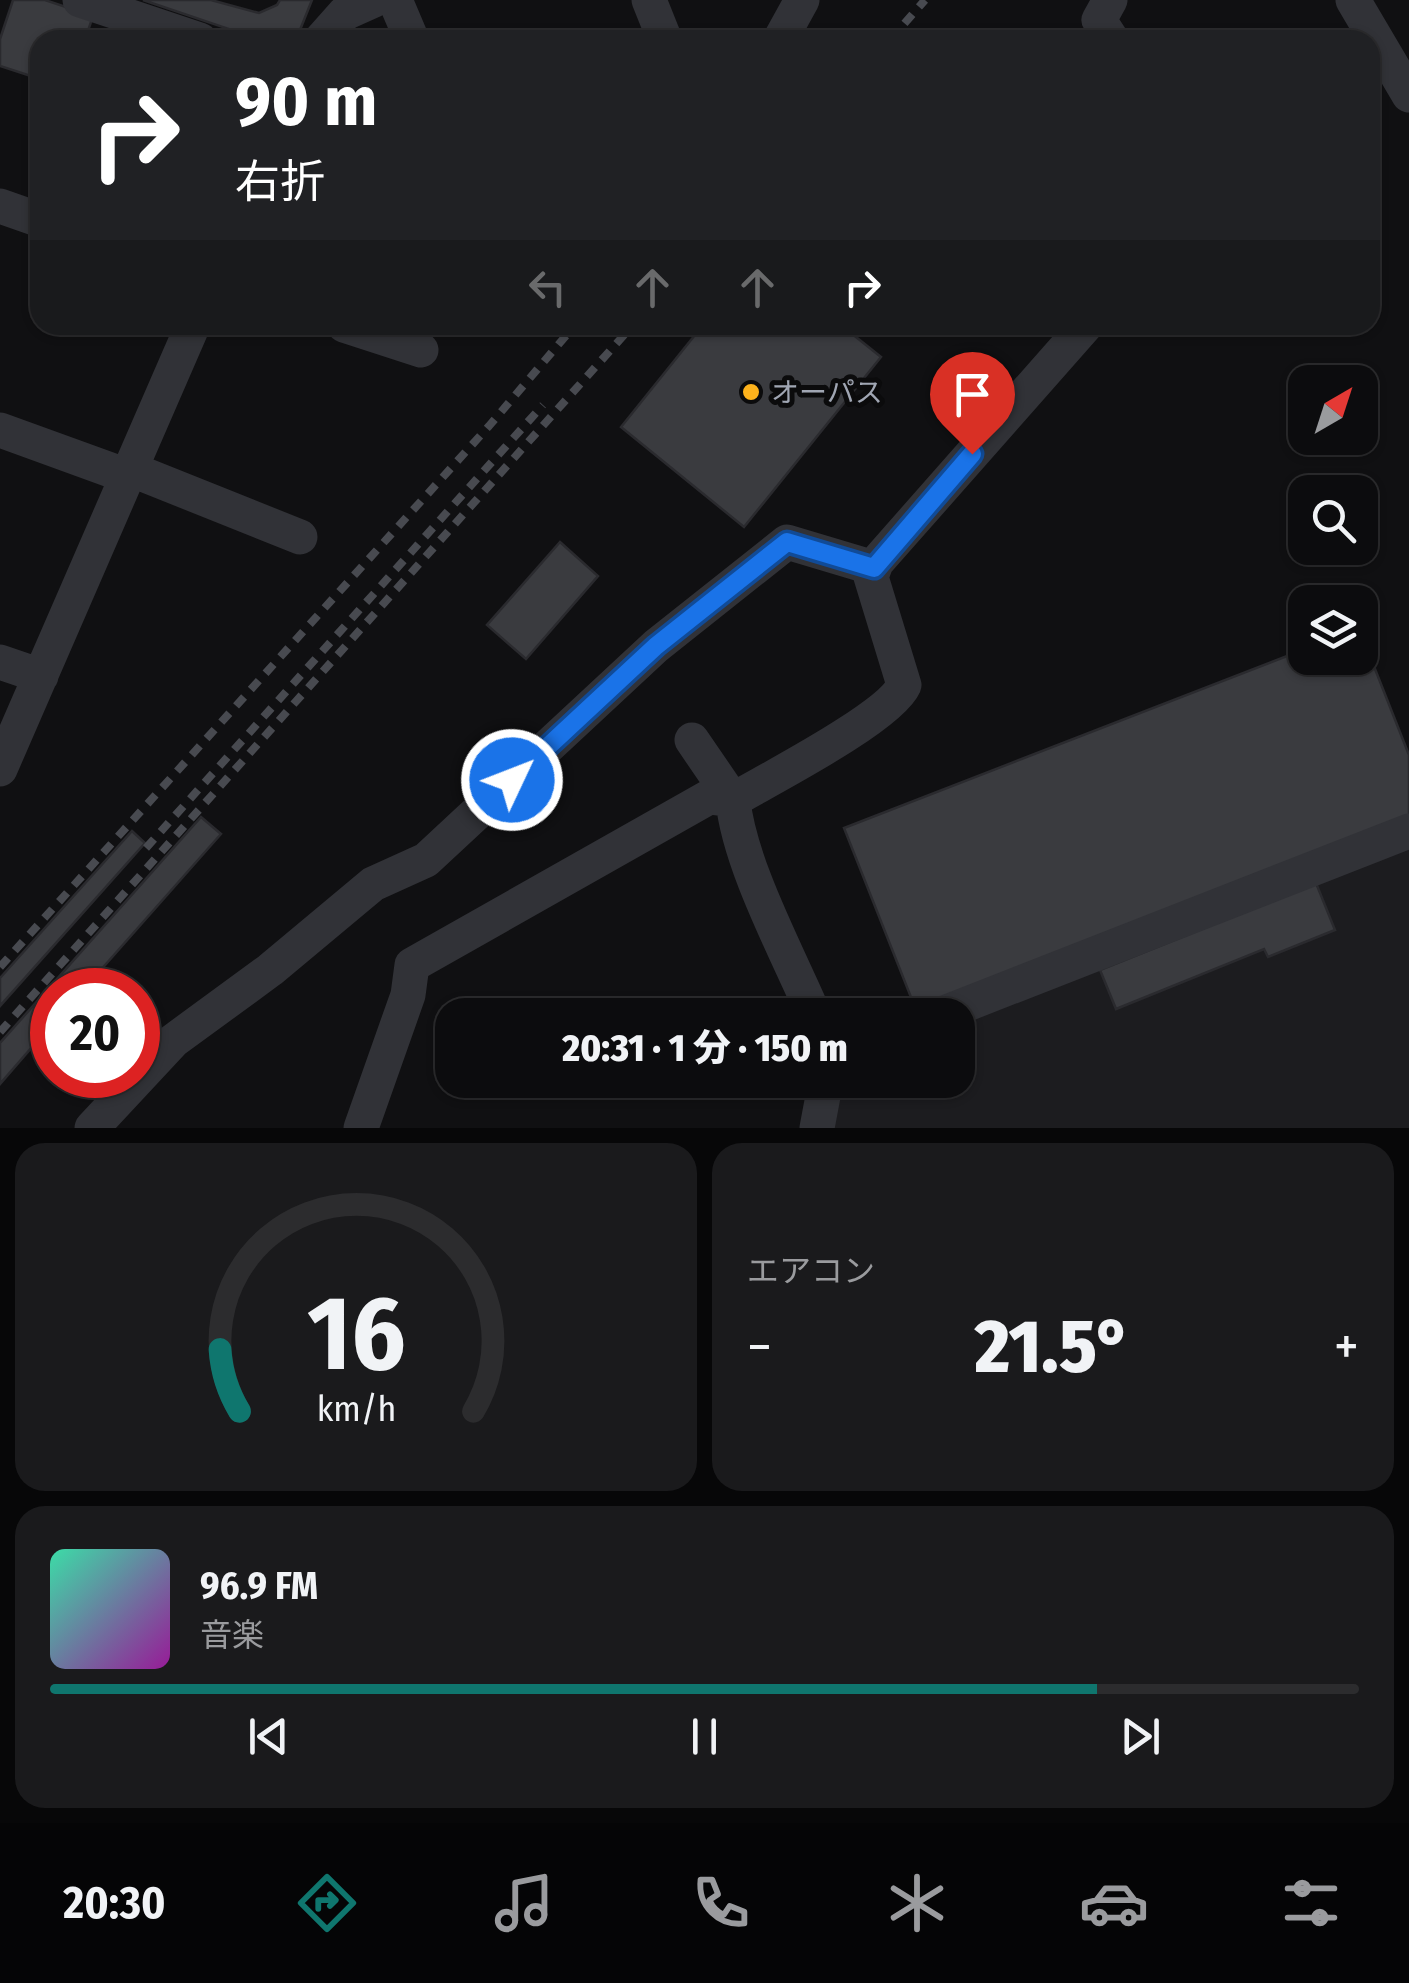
<!DOCTYPE html>
<html lang="ja">
<head>
<meta charset="utf-8">
<style>
	body { margin:0; font-family:"Fira Sans Condensed","Noto Sans JP",sans-serif; background:#1a1a1c; color:#f1f3f6; height:100vh; display:flex; flex-direction:column; font-size:38px; white-space:nowrap }
	* { box-sizing:border-box; margin:0 }
	p { font-size:32px; color:#9a9b9e }
	.icon { flex:none; width:55px; height:55px; fill:none; stroke:currentColor; stroke-width:2; stroke-linecap:round; stroke-linejoin:round }
	.map { position:relative; height:1128px; overflow:hidden }
	.details { display:flex; flex-direction:column; gap:15px; padding:15px; background:#070708; flex:1 }
	.details>* { flex:none }
	.hud { position:absolute; left:30px; top:30px; width:1350px; height:305px; border-radius:30px; box-shadow:0 2px 8px #0004,0 0 0 2px #2c2c2e; background:#202124; color:#fff; overflow:hidden }
	.needle { width:65px; rotate:39deg }
	.tools { position:absolute; left:1288px; top:365px; display:grid; gap:20px }
	.tools a { display:grid; place-items:center; width:90px; height:90px; border-radius:20px; background:#0c0c0e; box-shadow:0 2px 8px #0004,0 0 0 2px #2c2c2e; font-size:50px }
	.speed { position:absolute; left:30px; top:968px; display:flex; gap:20px; font-size:50px; font-weight:700; text-align:center }
	.speed>* { display:grid; place-content:center; width:130px; height:130px; border-radius:50%; background:#0c0c0e; box-shadow:0 2px 8px #0004,0 0 0 2px #2c2c2e; line-height:1 }
	.speed .limit { border:15px solid #d22; background:#fff; color:#111 }
	.pin { position:absolute; display:grid; place-items:center; width:85px; height:85px; color:#fff; margin:-102px -42px; border-radius:50% 50% 50% 0; rotate:-45deg; box-shadow:0 0 10px #0007 }
	.pin .icon { rotate:45deg }
	.me { position:absolute; width:110px; margin:-55px; rotate:47deg; stroke-linejoin:round; filter:drop-shadow(0 0 8px #0008) }
	.turn { display:flex; align-items:center; gap:35px; height:210px; padding:0 40px; font-size:45px }
	.turn .icon { width:130px; height:130px; stroke-width:2.5 }
	.turn b { display:block; font-size:70px; line-height:85px }
	.lanes { display:flex; align-items:center; height:95px; padding:0 40px; background:#0003; justify-content:center; gap:50px; direction:ltr }
	.lanes .off { opacity:.35 }
	.big { font-size:75px; font-weight:800; line-height:1.1 }
	.details .card { flex:1; display:flex; flex-direction:column; justify-content:center; gap:15px; min-width:0; padding:0 35px; border-radius:30px; background:#1a1a1c }
	.details .dial { align-items:center; gap:0 }
	.dial svg { height:260px; overflow:visible; fill:none; stroke:#2c2c2e; stroke-width:7; stroke-linecap:round; text-anchor:middle }
	.dial text { fill:#f1f3f6; stroke:none }
	.song { display:flex; align-items:center; gap:30px }
	.cover { width:120px; height:120px; border-radius:15px; background:linear-gradient(135deg,hsl(160 70% 55%),hsl(300 70% 35%)) }
	.played { height:10px; border-radius:5px; background:linear-gradient(90deg,#0f766e 80%,#2c2c2e 80%) }
	.keys { display:flex; justify-content:space-around; direction:ltr }
	.heat { display:flex; justify-content:space-between; align-items:center; font-size:55px; direction:ltr }
	.details .tiles { flex:1; display:grid; gap:15px; grid-template-columns:1fr 1fr }
	.card:last-child { grid-column:span 2 }
	.trip { position:absolute; left:435px; top:998px; width:540px; height:100px; border-radius:30px; background:#0c0c0e; box-shadow:0 2px 8px #0004,0 0 0 2px #2c2c2e; font-weight:800; line-height:100px; text-align:center }
	.tabs { display:flex; height:160px; justify-content:space-around; align-items:center; background:#050506; color:#9a9b9e }
	.tabs .icon { width:70px; height:70px }
	.tabs .current { color:#0f766e }
	.tabs b { font-size:45px; color:#f1f3f6 }
	.map>svg:first-child { display:block }
</style>
</head>
<body>
<div class="map">
<svg width="1409" height="1128" viewBox="0 0 1409 1128">
	<rect width="100%" height="100%" fill="#101012"/>
	<path fill="#1c1c1f" d="M1409,842v286h-582l8,-48h123v-63z"/>
	<path fill="#3a3b3f" stroke="#2a2a2e" stroke-width="2.5" d="M13,0h32l48,16 -8,24h-45v39l-40,-13v-27z
		M143,0h68l48,13 18,-8 3,-5h32l-16,40h-35z
		M703,325h138l40,32 -137,170 -123,-100z
		M560,542l38,34 -72,83 -39,-34z
		M1360,631l49,124v63l-493,192 -72,-182 461,-179v9h55z
		M201,817l20,17 -138,156h-31v34l-52,60v-41z
		M132,831l13,12 -145,163v-28z
		M1316,883l19,47 -67,27 -4,-8 -148,60 -16,-39z"/>
	<g fill="none" stroke-linecap="round" stroke-linejoin="round">
		<path stroke="#313237" stroke-width="35" d="M80,0l120,40
			M395,0l17,40
			M649,0l16,40
			M1110,0l-11,20 13,20
			M1353,0l56,95
			M321,40l24,-27 29,-13
			M780,40l22,-40
			M0,206l40,14
			M344,325l77,25
			M0,430l127,46
			M130,469l170,68
			M0,662l41,14
			M692,740l41,60
			M0,769l193,-444
			M814,1015c-26,-61 -75,-151 -81,-215 36,-21 157,-83 171,-115l-33,-108 5,-14 210,-238
			M939,1015l470,-184
			M92,1128l81,-87 97,-71 103,-86 53,-24 230,-214 131,-104 87,26
			M361,1128l47,-133 4,-30 297,-168 24,3
			M817,1128l9,-48"/>
		<path stroke="#484a50" stroke-width="8" stroke-dasharray="12 10" stroke-linecap="butt" d="M890,40l35,-40
			M146,848l397,-443
			M0,967l489,-541 86,-101
			M0,1032l633,-707"/>
	</g>
	<g fill="none" stroke-linecap="round" stroke-linejoin="round">
		<defs>
			<path id="route" d="M512,780l144,-134 131,-104 87,26 98,-114"/>
		</defs>
		<use href="#route" stroke="#114b97" stroke-width="25"/>
		<use href="#route" stroke="#1a73e8" stroke-width="18"/>
	</g>
	<circle fill="#fdb21c" stroke="#0b0b0c" stroke-width="4" cx="751" cy="392" r="10"/>
	<g text-anchor="middle" dominant-baseline="central" stroke-width="10" stroke-linejoin="round" paint-order="stroke">
		<g font-size="28" fill="#a0a6b3" stroke="#0b0b0c" text-anchor="start">
			<text x="771" y="392">オーパス</text>
		</g>
	</g>
</svg>
<div class="tools">
<a><svg class="needle" viewBox="-14 -14 28 28"><path d="M0-13l5 13h-10z" fill="#e53935"/><path d="M0 13l5-13h-10z" fill="#9a9b9e"/></svg></a>
<a><svg class="icon" aria-label="search" viewBox="0 0 24 24"><circle cx="10" cy="10" r="6"/><path d="M15 15l6 6"/></svg></a>
<a><svg class="icon" aria-label="layers" viewBox="0 0 24 24"><path d="M12 4l9 5-9 5-9-5zM3 14l9 5 9-5"/></svg></a>
</div>
<div class="speed"><div class="limit">20</div></div>
<div class="pin" style="left:972px;top:454px;background:#d93025"><svg class="icon" aria-label="arrive" viewBox="0 0 24 24"><path d="M6 21V4h12l-3 4 3 4H6"/></svg></div>
<svg class="me" style="left:512px;top:780px" viewBox="-20 -20 40 40"><circle r="17" fill="#1a73e8" stroke="#fff" stroke-width="3"/><path d="M0-11L8 9 0 5-8 9z" fill="#fff"/></svg>
<div class="trip">20:31 · 1 分 · 150 m</div>
<div class="hud">
<div class="turn"><svg class="icon" aria-label="right" viewBox="0 0 24 24"><path d="M7 20v-9h11M14 6l5 5-5 5"/></svg><div><b>90 m</b>右折</div></div>
<div class="lanes"><svg class="icon off" aria-label="left" viewBox="0 0 24 24"><path d="M17 20v-9H6M10 6l-5 5 5 5"/></svg><svg class="icon off" aria-label="ahead" viewBox="0 0 24 24"><path d="M12 20V5M6 11l6-6 6 6"/></svg><svg class="icon off" aria-label="ahead" viewBox="0 0 24 24"><path d="M12 20V5M6 11l6-6 6 6"/></svg><svg class="icon" aria-label="right" viewBox="0 0 24 24"><path d="M7 20v-9h11M14 6l5 5-5 5"/></svg></div>
</div>
</div>
<section class="details">
<div class="tiles">
<div class="card dial"><svg viewBox="0 0 100 80">
<path d="M14 69A42 42 0 1 1 86 69"/>
<path d="M14 69A42 42 0 0 1 8 50" stroke="#0f766e"/>
<text x="50" y="56" font-size="32" font-weight="700">16</text>
<text x="50" y="72" font-size="11">km/h</text>
</svg></div>
<div class="card"><p>エアコン</p>
<div class="heat"><a>−</a><b class="big">21.5°</b><a>+</a></div>
</div>
<div class="card">
<div class="song"><i class="cover"></i><div><b>96.9 FM</b><p>音楽</p></div></div>
<div class="played"></div>
<div class="keys"><svg class="icon" aria-label="previous" viewBox="0 0 24 24"><path d="M18 5L8 12l10 7zM5 5v14"/></svg><svg class="icon" aria-label="pause" viewBox="0 0 24 24"><path d="M8 5v14M16 5v14"/></svg><svg class="icon" aria-label="next" viewBox="0 0 24 24"><path d="M6 5l10 7-10 7zM19 5v14"/></svg></div>
</div>
</div>
</section>
<nav class="tabs">
<b>20:30</b>
<svg class="icon current" aria-label="directions" viewBox="0 0 24 24"><path d="M12 3l9 9-9 9-9-9zM9 14v-3h6M13 9l2 2-2 2"/></svg>
<svg class="icon" aria-label="music" viewBox="0 0 24 24"><path d="M9 18V5l10-2v13"/><circle cx="6" cy="18" r="3"/><circle cx="16" cy="16" r="3"/></svg>
<svg class="icon" aria-label="phone" viewBox="0 0 24 24"><path d="M5 4h4l2 5-3 2q2 4 5 5l2-3 5 2v4C11 20 4 13 5 4z"/></svg>
<svg class="icon" aria-label="climate" viewBox="0 0 24 24"><path d="M12 3v18M4 7l16 10M4 17L20 7"/></svg>
<svg class="icon" aria-label="car" viewBox="0 0 24 24"><path d="M5 17H2v-5l4-1 3-4h7l3 4 3 1v5h-3M9 17h6M6 11h13"/><circle cx="7" cy="17" r="2"/><circle cx="17" cy="17" r="2"/></svg>
<svg class="icon" aria-label="filters" viewBox="0 0 24 24"><path d="M4 7h16M4 17h16"/><circle cx="9" cy="7" r="2"/><circle cx="15" cy="17" r="2"/></svg>
</nav>
</body>
</html>
